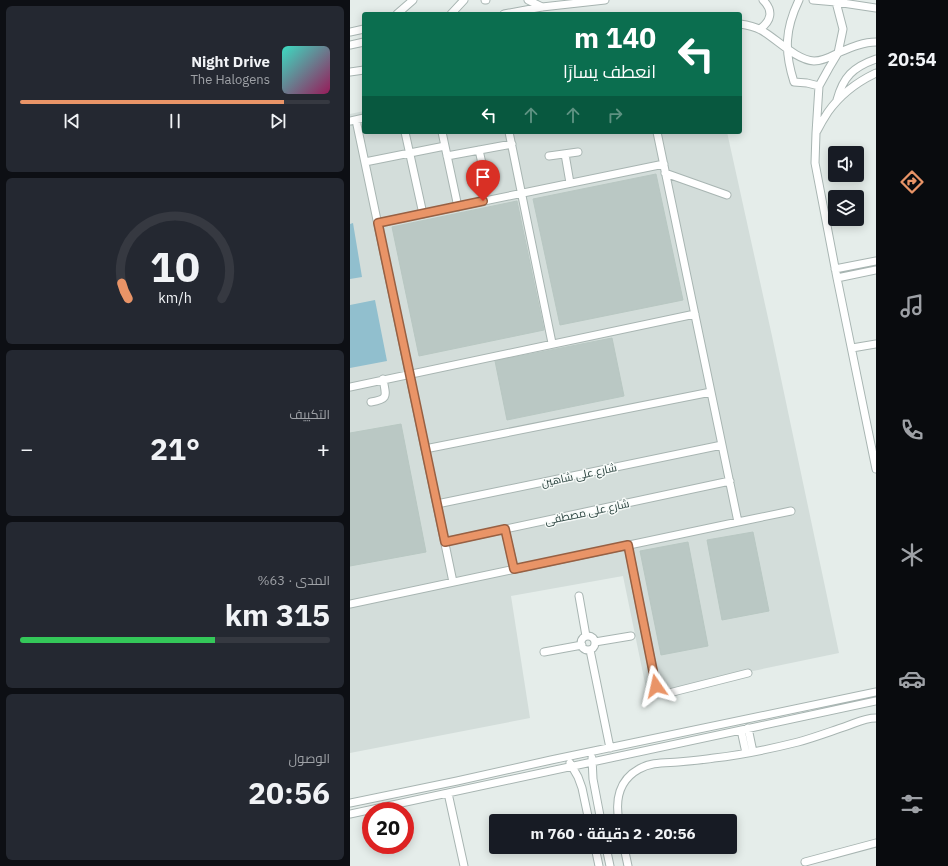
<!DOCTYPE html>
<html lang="ar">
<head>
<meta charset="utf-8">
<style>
	body { margin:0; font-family:"IBM Plex Sans",Cairo,sans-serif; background:#242831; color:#f1f3f6; direction:rtl; height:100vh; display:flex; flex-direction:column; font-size:15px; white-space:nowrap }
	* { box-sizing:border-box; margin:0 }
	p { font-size:13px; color:#9ea1a6 }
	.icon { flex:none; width:22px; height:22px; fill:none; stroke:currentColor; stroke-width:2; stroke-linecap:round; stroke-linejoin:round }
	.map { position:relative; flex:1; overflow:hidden; direction:ltr }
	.panel { display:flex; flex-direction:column; gap:6px; padding:6px; background:#0d0f14; width:350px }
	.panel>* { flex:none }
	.guide { position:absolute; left:12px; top:12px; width:380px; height:122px; border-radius:4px; box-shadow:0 2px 10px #0003; direction:rtl; background:#0b6e4f; color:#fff; overflow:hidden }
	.tools { position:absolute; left:478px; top:146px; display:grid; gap:8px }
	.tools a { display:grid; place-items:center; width:36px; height:36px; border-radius:4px; background:#171b24; box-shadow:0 2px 10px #0003; font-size:20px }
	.speed { position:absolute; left:12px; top:802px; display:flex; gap:8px; font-size:20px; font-weight:700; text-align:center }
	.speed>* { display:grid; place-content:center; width:52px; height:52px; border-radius:50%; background:#171b24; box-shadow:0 2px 10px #0003; line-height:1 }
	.speed .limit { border:6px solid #d22; background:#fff; color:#111 }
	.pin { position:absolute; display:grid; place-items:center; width:34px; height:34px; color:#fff; margin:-41px -17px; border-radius:50% 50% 50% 0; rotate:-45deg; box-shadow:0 0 4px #0007 }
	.pin .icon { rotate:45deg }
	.me { position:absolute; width:44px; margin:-22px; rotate:349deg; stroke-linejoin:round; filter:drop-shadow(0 0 3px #0008) }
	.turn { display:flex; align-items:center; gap:14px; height:84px; padding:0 20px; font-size:18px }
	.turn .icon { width:52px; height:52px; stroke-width:2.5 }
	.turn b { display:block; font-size:28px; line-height:34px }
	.lanes { display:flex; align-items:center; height:38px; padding:0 20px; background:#0003; justify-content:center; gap:20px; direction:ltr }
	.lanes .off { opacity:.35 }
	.big { font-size:30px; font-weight:700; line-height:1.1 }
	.panel .tile { flex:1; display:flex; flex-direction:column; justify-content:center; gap:6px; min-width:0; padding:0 14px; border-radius:6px; background:#242831 }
	.panel .dial { align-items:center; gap:0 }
	.dial svg { height:104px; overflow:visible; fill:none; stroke:#363941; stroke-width:7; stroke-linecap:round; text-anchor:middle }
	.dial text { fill:#f1f3f6; stroke:none }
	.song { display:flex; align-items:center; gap:12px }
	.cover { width:48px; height:48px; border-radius:6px; background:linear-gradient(135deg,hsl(170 70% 55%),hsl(330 70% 35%)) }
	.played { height:4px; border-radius:2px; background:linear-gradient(90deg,#e99467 85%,#363941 85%) }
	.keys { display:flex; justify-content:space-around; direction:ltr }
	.heat { display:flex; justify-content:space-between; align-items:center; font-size:22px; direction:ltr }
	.charge { height:6px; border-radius:3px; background:linear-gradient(90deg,#34c759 63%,#363941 0) }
	.trip { position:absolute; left:139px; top:814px; width:248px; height:40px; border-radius:4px; background:#171b24; box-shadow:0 2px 10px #0003; font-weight:700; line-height:40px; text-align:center; direction:rtl }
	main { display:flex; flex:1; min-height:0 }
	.tabs { display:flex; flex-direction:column; width:72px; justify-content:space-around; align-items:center; background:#090b0e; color:#9ea1a6 }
	.tabs .icon { width:28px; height:28px }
	.tabs .selected { color:#e99467 }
	.tabs b { font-size:18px; color:#f1f3f6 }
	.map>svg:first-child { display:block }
</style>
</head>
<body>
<main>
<nav class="tabs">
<b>20:54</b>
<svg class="icon selected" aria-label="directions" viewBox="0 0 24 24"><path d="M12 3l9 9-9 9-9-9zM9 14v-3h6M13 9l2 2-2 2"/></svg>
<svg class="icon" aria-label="music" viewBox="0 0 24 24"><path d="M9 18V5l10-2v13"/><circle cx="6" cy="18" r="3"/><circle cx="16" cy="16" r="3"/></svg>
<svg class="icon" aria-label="phone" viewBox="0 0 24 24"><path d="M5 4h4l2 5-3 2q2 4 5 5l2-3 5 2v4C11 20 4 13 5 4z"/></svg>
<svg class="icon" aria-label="climate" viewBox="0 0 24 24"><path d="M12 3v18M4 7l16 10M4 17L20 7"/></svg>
<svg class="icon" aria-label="car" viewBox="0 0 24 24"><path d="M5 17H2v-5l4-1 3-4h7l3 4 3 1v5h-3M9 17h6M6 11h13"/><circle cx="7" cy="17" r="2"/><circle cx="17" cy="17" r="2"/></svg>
<svg class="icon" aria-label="filters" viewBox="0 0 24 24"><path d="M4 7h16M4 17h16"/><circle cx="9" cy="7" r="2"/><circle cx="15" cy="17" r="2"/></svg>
</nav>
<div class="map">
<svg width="526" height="866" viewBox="0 0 526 866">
	<rect width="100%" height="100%" fill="#e5edea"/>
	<path fill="#d3ddda" d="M14,111v21h363l45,204 67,317 -192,40 -24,-117 -112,20 19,122 -180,35v-639z"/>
	<path fill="#91bfce" d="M3,223l9,54 -12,2v-55z
		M25,300l12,61 -37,7v-63z"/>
	<path fill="#bac8c4" stroke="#b8c7c2" d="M306,174l27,126 -123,25 -27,-126z
		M167,201l27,129 -125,26 -27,-129z
		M262,338l12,58 -117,24 -12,-59z
		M51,424l25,128 -76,14v-133z
		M403,532l16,79 -47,9 -15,-80z
		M338,542l20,104 -47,9 -21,-104z"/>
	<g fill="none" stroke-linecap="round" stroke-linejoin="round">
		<defs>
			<path id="minor" d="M135,0h1
				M178,0l14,7
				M449,0c-14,29 -15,51 -5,82l13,1 12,3
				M463,0l23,2 40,6
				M486,2l7,27 -1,5 -4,19 -9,15 -10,18 -3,47 -1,30 22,115 39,191
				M47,14l16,-14
				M101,14l13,-14
				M154,14l38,-7 63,-7
				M390,24c7,1 15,3 21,6 16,9 35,30 53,31 10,0 18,-5 26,-9 12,-5 24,-10 36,-10
				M410,29c11,-8 14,-18 3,-29
				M0,32l14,-3
				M0,45l14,-3
				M0,72l14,-2
				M487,100c6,-23 16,-33 39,-41
				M6,120l97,462
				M0,121l14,-3
				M467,131c3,-6 7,-13 11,-19 12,-17 29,-30 48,-39
				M55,132l18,82
				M92,132l16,75
				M159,132l43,211
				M307,132l81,390
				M129,150l6,27
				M215,154l5,29
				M97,156l65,-12
				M199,156l29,-4
				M15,162l80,-16
				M315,173l62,22
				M28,223l286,-59
				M485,269l41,-8
				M487,278l39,-8
				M502,348l24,-4
				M0,387l345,-73
				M21,402c18,-3 15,-6 12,-23
				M75,449l286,-57
				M87,504l285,-59
				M155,529l9,40
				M95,542l285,-61
				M278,545l28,141 6,5 7,2 79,-20
				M229,596l7,40
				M0,604l388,-82 53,-11
				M231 643a7 7 0 1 1 14 0a7 7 0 1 1-14 0Z
				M245,642l36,-6
				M240,650l20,98
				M194,652l38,-7
				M398,728l5,24
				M391,730l5,23
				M242,758l1,21 8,42
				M220,763l8,14 4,11 7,33
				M98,793l16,73
				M0,803l107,-22 94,-21 325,-68
				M0,814l526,-113
				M269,821c-4,-21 0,-41 20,-52 12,-7 26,-6 39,-7 12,-1 24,-2 36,-4 28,-3 56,-9 84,-16 15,-4 31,-10 46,-15 12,-4 20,-9 32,-9
				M245,847l4,19
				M256,847l4,19
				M274,847l4,19
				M455,862l71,-19"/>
		</defs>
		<use href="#minor" stroke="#a8b5b2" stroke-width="9"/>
		<use href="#minor" stroke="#fff" stroke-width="7"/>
	</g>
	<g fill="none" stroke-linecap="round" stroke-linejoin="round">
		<defs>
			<path id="route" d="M133,201l-105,22 67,319 60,-13 9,40 114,-24 28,141"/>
		</defs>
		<use href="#route" stroke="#976043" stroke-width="10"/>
		<use href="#route" stroke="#e99467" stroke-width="7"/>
	</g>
	<g text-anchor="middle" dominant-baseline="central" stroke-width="3" stroke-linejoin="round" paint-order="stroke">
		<g font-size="11" fill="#253e3a" stroke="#f6faf8">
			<text transform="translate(229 475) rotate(-12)">شارع على شاهين</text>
			<text transform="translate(237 512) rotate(-12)">شارع على مصطفى</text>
		</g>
	</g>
</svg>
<div class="tools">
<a><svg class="icon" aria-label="sound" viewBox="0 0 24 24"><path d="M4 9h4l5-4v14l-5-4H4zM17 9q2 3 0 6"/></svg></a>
<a><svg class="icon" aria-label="layers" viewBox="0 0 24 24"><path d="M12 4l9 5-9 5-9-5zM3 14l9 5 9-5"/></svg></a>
</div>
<div class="speed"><div class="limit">20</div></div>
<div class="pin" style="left:133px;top:201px;background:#d93025"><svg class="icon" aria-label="arrive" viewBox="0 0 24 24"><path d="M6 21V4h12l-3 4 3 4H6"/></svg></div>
<svg class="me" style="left:306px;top:686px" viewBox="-20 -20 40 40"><path d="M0-17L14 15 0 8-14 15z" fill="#e99467" stroke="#fff" stroke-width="4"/></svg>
<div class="trip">20:56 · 2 دقيقة · 760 m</div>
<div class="guide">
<div class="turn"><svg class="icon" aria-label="left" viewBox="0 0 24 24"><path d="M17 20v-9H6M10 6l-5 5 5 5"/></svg><div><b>140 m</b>انعطف يسارًا</div></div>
<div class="lanes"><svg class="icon" aria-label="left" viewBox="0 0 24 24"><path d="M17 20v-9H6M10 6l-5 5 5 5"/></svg><svg class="icon off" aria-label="ahead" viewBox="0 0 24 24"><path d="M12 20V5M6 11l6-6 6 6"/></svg><svg class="icon off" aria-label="ahead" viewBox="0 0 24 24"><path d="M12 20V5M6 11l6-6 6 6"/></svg><svg class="icon off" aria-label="right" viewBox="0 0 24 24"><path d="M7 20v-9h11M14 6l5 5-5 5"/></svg></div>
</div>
</div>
<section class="panel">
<div class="tile">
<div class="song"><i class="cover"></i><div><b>Night Drive</b><p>The Halogens</p></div></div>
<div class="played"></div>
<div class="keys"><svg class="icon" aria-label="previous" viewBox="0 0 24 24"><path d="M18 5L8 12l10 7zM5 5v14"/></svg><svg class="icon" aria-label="pause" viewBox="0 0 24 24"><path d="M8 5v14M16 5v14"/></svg><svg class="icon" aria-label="next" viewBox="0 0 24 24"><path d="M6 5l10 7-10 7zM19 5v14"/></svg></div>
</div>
<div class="tile dial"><svg viewBox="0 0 100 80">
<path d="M14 69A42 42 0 1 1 86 69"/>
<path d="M14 69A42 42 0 0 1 9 57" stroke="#e99467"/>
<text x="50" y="56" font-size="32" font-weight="700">10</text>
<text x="50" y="72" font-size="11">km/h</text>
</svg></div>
<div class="tile"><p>التكييف</p>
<div class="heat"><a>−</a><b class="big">21°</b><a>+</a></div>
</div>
<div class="tile"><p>المدى · 63%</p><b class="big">315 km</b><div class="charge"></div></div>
<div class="tile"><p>الوصول</p><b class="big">20:56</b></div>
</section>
</main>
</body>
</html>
